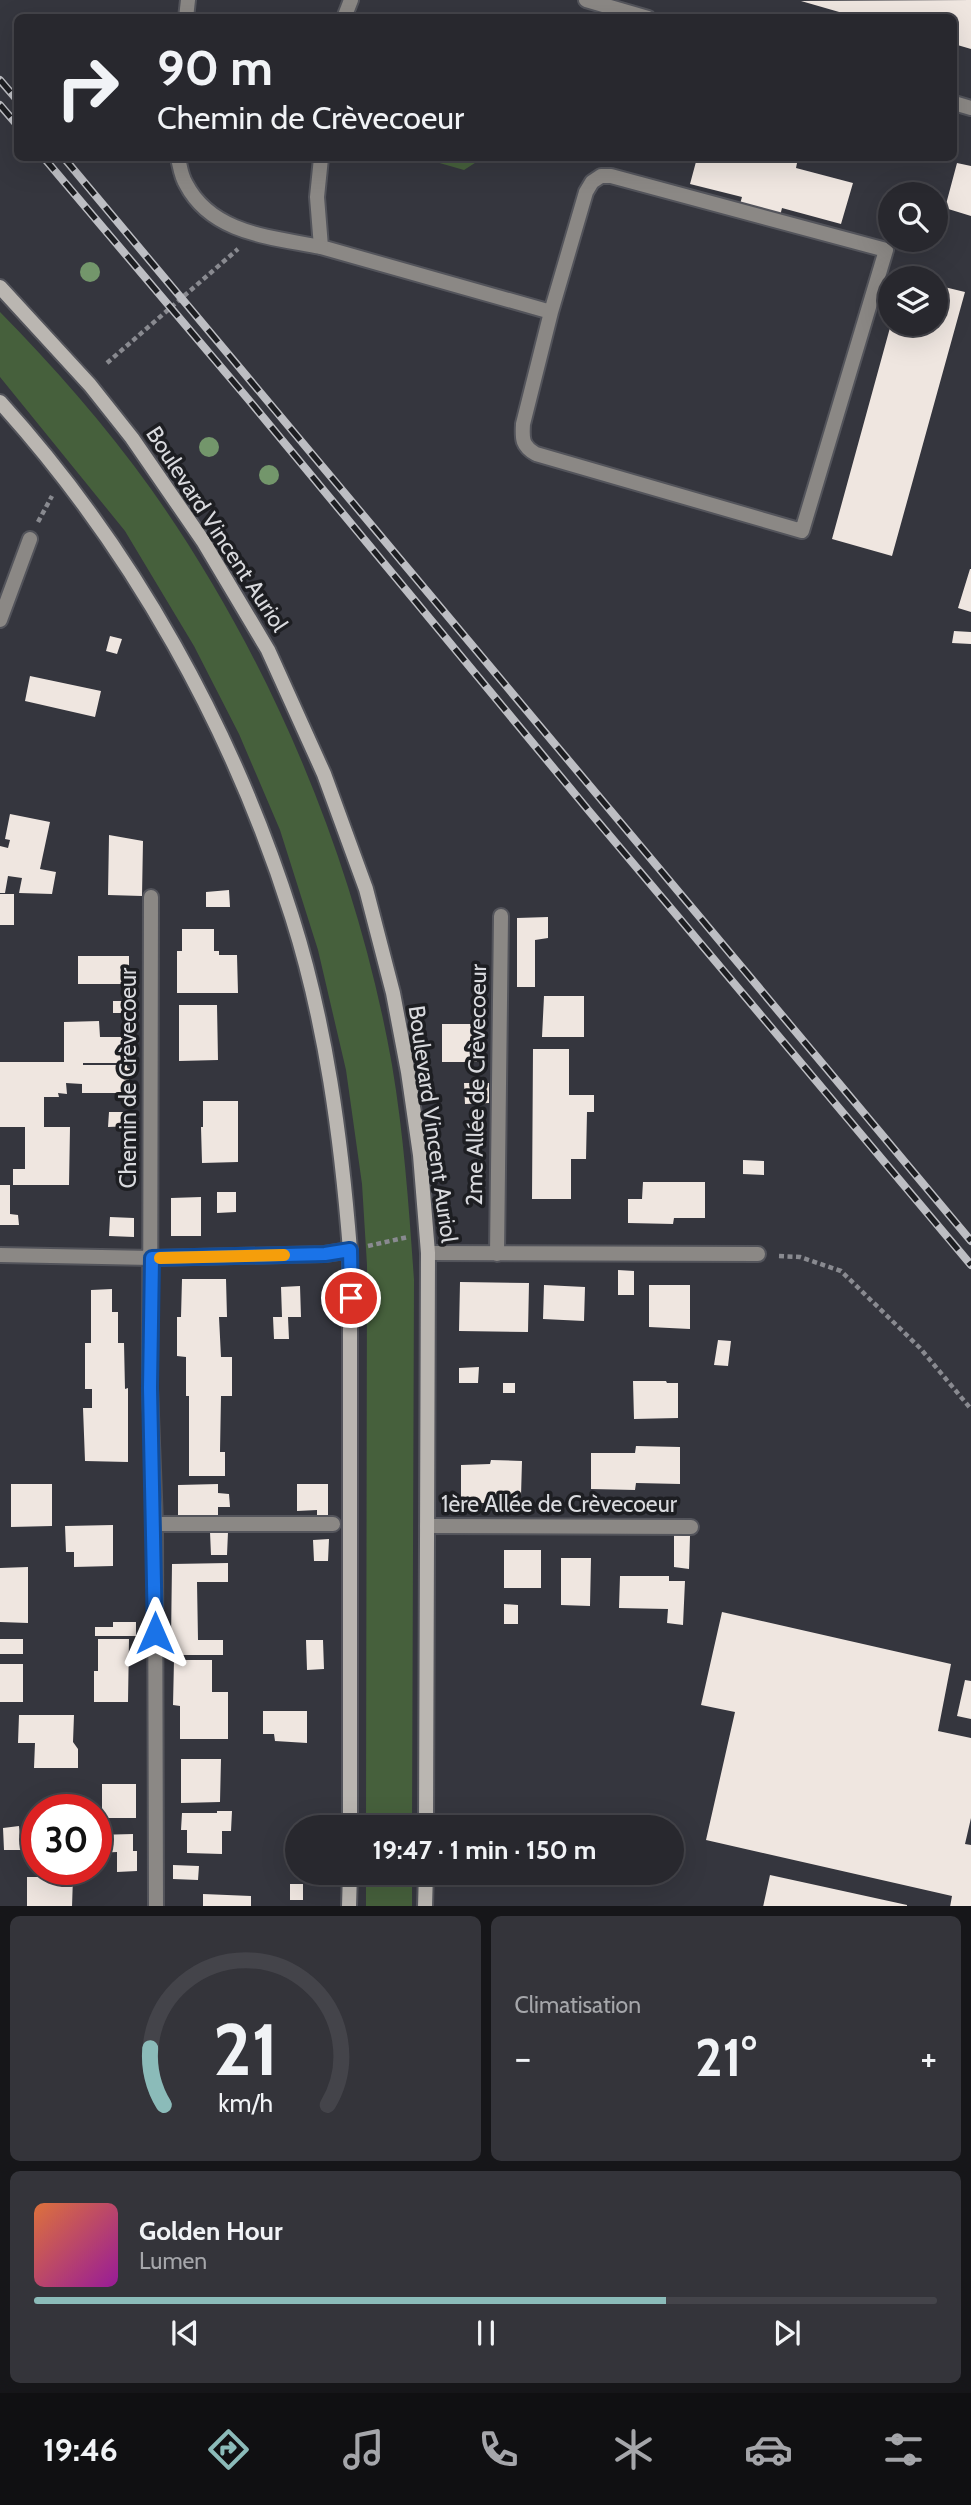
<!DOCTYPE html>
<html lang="fr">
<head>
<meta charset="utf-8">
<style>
	body { margin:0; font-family:Cabin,sans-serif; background:#34343a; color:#f1f3f6; height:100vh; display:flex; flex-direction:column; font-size:26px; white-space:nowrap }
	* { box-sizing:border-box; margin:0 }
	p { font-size:23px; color:#a5a6aa }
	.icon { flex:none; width:38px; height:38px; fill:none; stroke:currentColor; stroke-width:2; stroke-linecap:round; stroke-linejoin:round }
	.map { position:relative; height:1906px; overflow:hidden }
	.side { display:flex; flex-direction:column; gap:10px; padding:10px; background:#161619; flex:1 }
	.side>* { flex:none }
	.hud { position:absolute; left:14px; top:14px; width:943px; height:147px; border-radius:10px; box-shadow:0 7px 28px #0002,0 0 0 2px #44444a; background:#28282e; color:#f1f3f6; overflow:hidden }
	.controls { position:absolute; left:878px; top:182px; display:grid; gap:14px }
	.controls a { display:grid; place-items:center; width:70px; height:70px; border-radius:50%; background:#28282e; box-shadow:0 7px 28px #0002,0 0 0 2px #44444a; font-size:35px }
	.speed { position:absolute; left:21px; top:1794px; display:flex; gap:14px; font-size:35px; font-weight:700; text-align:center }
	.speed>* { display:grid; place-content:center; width:91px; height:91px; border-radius:50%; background:#28282e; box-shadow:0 7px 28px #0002,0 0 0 2px #44444a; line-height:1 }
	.speed .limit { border:10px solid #d22; background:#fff; color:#111 }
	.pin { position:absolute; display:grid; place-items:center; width:60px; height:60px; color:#fff; margin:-30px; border:4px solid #fff; border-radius:50%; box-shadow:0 2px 7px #0007 }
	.me { position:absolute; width:77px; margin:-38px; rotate:0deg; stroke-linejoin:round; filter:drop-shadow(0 0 5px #0008) }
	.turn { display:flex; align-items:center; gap:24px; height:147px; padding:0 28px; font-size:32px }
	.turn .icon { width:91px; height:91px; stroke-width:2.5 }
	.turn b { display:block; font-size:49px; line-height:60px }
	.big { font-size:52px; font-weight:700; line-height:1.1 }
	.side .tile { flex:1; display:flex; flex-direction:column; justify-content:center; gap:10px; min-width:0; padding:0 24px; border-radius:10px; background:#34343a }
	.side .dial { align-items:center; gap:0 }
	.dial svg { height:182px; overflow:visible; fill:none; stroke:#44444a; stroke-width:7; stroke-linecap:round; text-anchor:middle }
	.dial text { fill:#f1f3f6; stroke:none }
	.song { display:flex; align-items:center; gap:21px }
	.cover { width:84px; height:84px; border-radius:10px; background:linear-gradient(135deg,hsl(20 70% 55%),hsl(300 70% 35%)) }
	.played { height:7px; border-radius:4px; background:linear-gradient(90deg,#8bbbb9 70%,#44444a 70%) }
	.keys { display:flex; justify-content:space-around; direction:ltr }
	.heat { display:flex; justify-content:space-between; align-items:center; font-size:38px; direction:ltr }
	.side .tiles { flex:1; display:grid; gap:10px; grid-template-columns:1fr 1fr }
	.tile:last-child { grid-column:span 2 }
	.trip { position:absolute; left:285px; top:1815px; width:399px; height:70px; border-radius:35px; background:#28282e; box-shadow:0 7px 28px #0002,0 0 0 2px #44444a; font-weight:700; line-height:70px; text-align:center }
	.dock { display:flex; height:112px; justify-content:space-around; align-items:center; background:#101012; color:#a5a6aa }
	.dock .icon { width:49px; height:49px }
	.dock .on { color:#8bbbb9 }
	.dock b { font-size:32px; color:#f1f3f6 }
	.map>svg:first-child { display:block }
</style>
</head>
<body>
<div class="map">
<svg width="971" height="1907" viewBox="0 0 971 1907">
	<rect width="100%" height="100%" fill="#35363e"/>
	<path fill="#46603c" d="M422,158h57l-1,3 -14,9z
		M0,312c54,55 106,114 151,177 119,168 205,372 241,576 12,71 17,143 22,215l-2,547h-46l1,-562 -5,-81 -16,-114 -28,-120 -38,-120 -41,-96 -45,-88 -69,-115 -125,-154z
		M366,1873h46v33h-46z"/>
	<path fill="#efe6e0" d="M971,0v49l-17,-5v-26h-94l-59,-17z
		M697,158h101l-2,10 57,15 -12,41 -59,-16 -2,8 -40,-12 2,-7 -52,-13z
		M957,163l14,3v50l-26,-8z
		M936,285l29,7 -73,264 -60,-17 59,-215h45z
		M970,569h1v43l-13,-4z
		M954,631l17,1v12l-19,-1z
		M110,636l12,3 -5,15 -11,-3z
		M30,676l71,15 -6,26 -70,-16z
		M10,814l40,8 -10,47 16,3 -4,22 -33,-1 3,-15 -14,-2 -3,17h-5v-47l8,2 2,-8 -5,-1z
		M109,835l34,6 -1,55 -34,-1z
		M229,890l1,17h-24v-15z
		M0,894h14v31h-14z
		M548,917v21l-13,2v47h-18v-69z
		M182,929h32v22h5v4h18l1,38h-61v-42h5z
		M78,956h51v28h-51z
		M544,996h40v41h-42z
		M113,1001h19v12h-19z
		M179,1005h38l1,55 -39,1z
		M99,1021l1,16h23v26h-40v2h44v3l3,1 -3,24h-45v-9l-16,-1 1,11 -9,-1 1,4h-15v30h26l-1,58h-56v-16h12v-42h-25v-65h64v-40z
		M442,1024h35v38h-35z
		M533,1049h36v46h25v17h-7l-1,47h-15v40h-39z
		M464,1083h25v20l-24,1z
		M203,1101h35v61l-36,1 -1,-36h2z
		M109,1112h23l-1,14 -23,1z
		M743,1160l21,1v14l-21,-1z
		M643,1182h62v36h-31l-1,6 -45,-1v-24h14z
		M0,1185h10v29l8,1 1,10h-19z
		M217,1192h19v20l-19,1z
		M201,1197v39h-30v-38z
		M110,1217l24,1v19l-25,-1z
		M618,1270l16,1v24h-16z
		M182,1279h44l1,38h-8l2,40h11v39h-11l-1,56h5v24h-36v-80h-3v-39l-9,-1v-39h4z
		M460,1282l69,1 -1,49 -69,-1z
		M544,1285l41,2 -1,34 -41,-2z
		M649,1285h41v44l-41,-2z
		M300,1286l1,31h-13l1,22h-15l-1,-22h9l-1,-30z
		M112,1289v23h6v31h6l1,46 3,-1v74l-43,-1 -2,-53h9v-19h-7v-46h6v-53z
		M718,1340l13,1 -3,25 -14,-1z
		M479,1367l-1,16h-19v-15z
		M633,1381h33l1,2h11v35l-44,1z
		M503,1383h12v10h-12z
		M636,1446l44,1v37l-44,-1 -1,7 -44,-1v-36h44z
		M491,1460l31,1 -1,35 -29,-1 1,8h-32v-38l29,-1z
		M11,1484h41v42l-41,1z
		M218,1484v9l11,1 1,13h-12v10h-40v-32z
		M297,1484h31v33h-11v-7l-20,1z
		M113,1525v41l-39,1v-15h-8l-1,-26z
		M210,1532h18l-1,23h-16z
		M674,1535l16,1 -1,33 -15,-2z
		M329,1539l-1,22h-14l-1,-21z
		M504,1550h37v38h-37z
		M561,1558h30l-1,48 -29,-1z
		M228,1563v19h-31l1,58h25v15h-49v-15h-3l1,-76z
		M28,1567v56l-28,-1v-54z
		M620,1576h49v5h16l-2,44 -16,-2 1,-14 -49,-1z
		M504,1604l14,1v19h-14z
		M722,1612l229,52 -13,67 33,7v80l-6,26 6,1v62h-21l2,-11 -246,-56 29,-128 -34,-7z
		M113,1622h23v14h-41v-9h18z
		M0,1639h23v15h-23z
		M98,1639h31l-1,63h-34v-31h4z
		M306,1640h17l1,29 -17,1z
		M174,1660h38v32h16v47h-48v-33l-7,-1z
		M0,1664h23v38h-23z
		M965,1680l6,1v38l-14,-3z
		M263,1711h44v32l-32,-2 -1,-7h-11z
		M19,1715h55l-1,27 5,7v19h-44l1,-25h-17z
		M181,1759h40l-1,43 -39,1z
		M102,1784h34v34h-34z
		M217,1811h15l-1,20h-9v23l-35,-1v-23h-6l1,-17h35z
		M19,1826l2,24h-17l-1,-22z
		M133,1834v17h4v20l-20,1v-20l-21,1v-18z
		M173,1865l26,1 -1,14 -25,-1z
		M304,1872h10v11h-10z
		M770,1875l137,30v2h-144z
		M27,1877h46l-1,30h-45z
		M290,1884h13v16h-13z
		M203,1894l48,2v11h-48z"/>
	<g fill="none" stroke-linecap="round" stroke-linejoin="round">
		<defs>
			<path id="service" d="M586,0l62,18
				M344,18l7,-18
				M954,103l17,5
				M321,158l-4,39 4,50 230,65
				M601,176h10l275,74 -84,281 -266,-77c-14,-8 -14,-15 -13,-30l28,-112 35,-120 6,-10z"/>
			<path id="minor" d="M186,18l2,-18
				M178,158c2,8 3,18 8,26 26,50 85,53 135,63
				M0,620l30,-81
				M151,897l-1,491 5,136 1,383
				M428,1253l330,1
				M497,1254l4,-338
				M0,1255l152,3 173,-4 25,-4
				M155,1524h178
				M427,1526l264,1"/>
			<path id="secondary" d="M0,287l90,98 42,53 71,103 65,109 56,124 42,115 27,104 15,79 12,83 8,98 -2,574
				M0,402c133,147 233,327 292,515 34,107 49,221 58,333v577
				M349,1907l1,-35
				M425,1907l1,-35"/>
		</defs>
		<use href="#service" stroke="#53545b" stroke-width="18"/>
		<use href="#minor" stroke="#53545b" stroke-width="18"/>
		<use href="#secondary" stroke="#53545b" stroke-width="18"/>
		<path stroke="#898a90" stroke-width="4.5" stroke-dasharray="5 3.5" stroke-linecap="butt" d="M107,363l131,-114
			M38,522l14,-26
			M368,1246l40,-9
			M779,1256l21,1 41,14 79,77 51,61"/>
		<use href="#service" stroke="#8b8885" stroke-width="14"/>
		<use href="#minor" stroke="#8b8885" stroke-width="14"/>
		<use href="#secondary" stroke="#bab6b1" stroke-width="14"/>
		<defs>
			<path id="rail" d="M0,80l18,21
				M0,105l18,21
				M44,158l204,241 341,412 382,454
				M64,158l907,1083"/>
		</defs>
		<use href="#rail" stroke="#bdbec3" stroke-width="8"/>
		<use href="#rail" stroke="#1d1e22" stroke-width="5" stroke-dasharray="16" stroke-linecap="butt"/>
	</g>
	<g fill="#73966b">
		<circle cx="90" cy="272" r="10"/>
		<circle cx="209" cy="447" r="10"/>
		<circle cx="269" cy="475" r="10"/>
	</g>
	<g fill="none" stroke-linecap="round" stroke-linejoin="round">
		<defs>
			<path id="route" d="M155,1633l-5,-245 2,-130 173,-4 25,-4 1,48"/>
		</defs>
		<use href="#route" stroke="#114b97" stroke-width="18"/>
		<use href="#route" stroke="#1a73e8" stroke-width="12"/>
		<path stroke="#f59e0b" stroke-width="12" d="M160,1258l124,-3"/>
	</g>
	<g text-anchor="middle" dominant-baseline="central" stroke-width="7" stroke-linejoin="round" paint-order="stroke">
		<g font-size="23" fill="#d9dade" stroke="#1d1e22">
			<text transform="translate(217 529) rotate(57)">Boulevard Vincent Auriol</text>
			<text transform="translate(128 1078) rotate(-90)">Chemin de Crèvecoeur</text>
			<text transform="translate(476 1085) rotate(-89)">2me Allée de Crèvecoeur</text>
			<text transform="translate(433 1124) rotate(82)">Boulevard Vincent Auriol</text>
			<text x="559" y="1504">1ère Allée de Crèvecoeur</text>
		</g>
	</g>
</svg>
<div class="controls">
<a><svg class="icon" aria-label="search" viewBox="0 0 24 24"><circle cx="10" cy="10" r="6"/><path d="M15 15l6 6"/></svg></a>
<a><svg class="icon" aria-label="layers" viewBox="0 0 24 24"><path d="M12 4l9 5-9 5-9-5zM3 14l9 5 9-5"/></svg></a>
</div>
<div class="speed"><div class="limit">30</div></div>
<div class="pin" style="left:351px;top:1298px;background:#d93025"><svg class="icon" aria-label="arrive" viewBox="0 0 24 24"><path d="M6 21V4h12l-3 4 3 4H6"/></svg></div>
<svg class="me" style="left:155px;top:1633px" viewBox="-20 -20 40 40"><path d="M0-17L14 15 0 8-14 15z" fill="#1a73e8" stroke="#fff" stroke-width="4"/></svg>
<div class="trip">19:47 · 1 min · 150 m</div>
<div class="hud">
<div class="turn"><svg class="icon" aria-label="right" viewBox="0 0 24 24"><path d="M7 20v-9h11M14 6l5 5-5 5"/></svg><div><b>90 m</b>Chemin de Crèvecoeur</div></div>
</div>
</div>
<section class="side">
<div class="tiles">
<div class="tile dial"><svg viewBox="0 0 100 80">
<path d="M14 69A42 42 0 1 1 86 69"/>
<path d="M14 69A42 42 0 0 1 8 44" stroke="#8bbbb9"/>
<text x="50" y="56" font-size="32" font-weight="700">21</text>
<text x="50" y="72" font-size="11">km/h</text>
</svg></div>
<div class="tile"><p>Climatisation</p>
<div class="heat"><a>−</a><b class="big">21°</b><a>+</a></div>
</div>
<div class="tile">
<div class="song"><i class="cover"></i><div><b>Golden Hour</b><p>Lumen</p></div></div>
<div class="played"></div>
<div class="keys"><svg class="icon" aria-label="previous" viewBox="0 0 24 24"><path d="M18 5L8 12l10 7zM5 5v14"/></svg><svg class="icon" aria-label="pause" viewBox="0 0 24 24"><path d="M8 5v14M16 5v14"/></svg><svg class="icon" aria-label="next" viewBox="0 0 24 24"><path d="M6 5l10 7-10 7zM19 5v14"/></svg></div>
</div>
</div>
</section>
<nav class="dock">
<b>19:46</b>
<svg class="icon on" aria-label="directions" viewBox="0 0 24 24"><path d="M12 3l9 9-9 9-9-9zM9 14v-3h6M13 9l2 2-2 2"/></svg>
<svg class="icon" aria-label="music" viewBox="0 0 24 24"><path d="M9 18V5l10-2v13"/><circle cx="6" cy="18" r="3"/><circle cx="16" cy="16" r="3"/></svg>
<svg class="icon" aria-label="phone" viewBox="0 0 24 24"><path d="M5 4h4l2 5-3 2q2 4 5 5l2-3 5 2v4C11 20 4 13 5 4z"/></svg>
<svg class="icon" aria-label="climate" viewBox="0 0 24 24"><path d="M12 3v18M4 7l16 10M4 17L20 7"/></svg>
<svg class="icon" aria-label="car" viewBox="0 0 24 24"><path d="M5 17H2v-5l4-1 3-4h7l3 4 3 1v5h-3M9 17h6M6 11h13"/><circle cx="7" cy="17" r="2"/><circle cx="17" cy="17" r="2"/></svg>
<svg class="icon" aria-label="filters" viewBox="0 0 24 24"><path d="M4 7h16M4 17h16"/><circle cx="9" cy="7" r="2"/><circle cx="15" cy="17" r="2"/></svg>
</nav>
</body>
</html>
